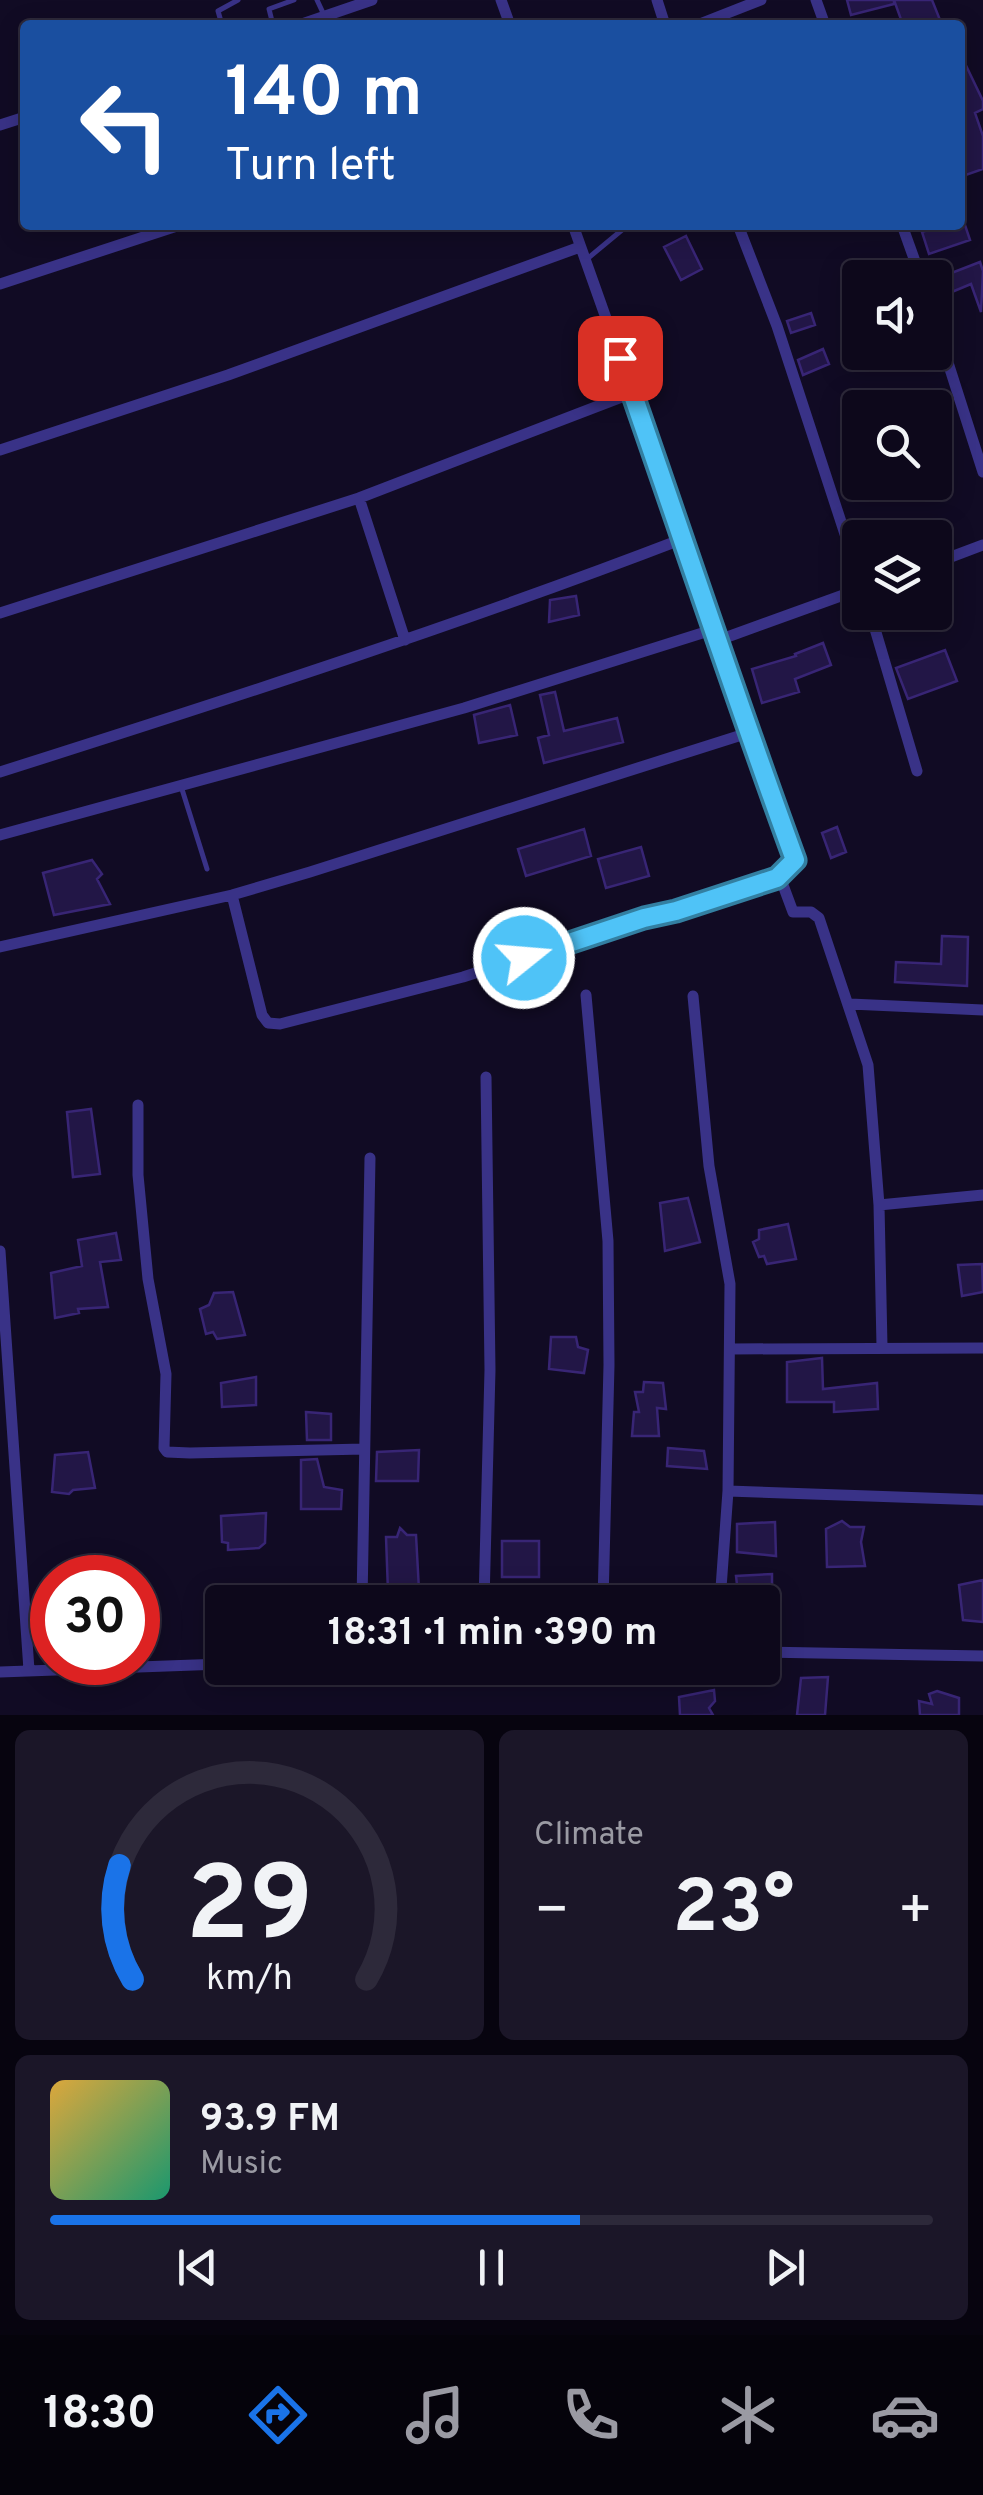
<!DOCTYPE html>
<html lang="en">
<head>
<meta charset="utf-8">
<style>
	body { margin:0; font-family:Overpass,sans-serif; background:#1b1628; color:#f1f3f6; height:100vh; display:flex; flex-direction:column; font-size:38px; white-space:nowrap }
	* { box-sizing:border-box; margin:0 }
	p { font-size:32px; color:#9a9aa3 }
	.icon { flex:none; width:55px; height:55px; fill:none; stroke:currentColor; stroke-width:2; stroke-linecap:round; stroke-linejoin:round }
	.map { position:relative; height:1715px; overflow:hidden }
	.side { display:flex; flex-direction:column; gap:15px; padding:15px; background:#07040f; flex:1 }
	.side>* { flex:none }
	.guide { position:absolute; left:20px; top:20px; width:945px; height:210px; border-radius:10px; box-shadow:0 5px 25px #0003,0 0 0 2px #2d293a; background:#1a4fa0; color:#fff; overflow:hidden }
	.fabs { position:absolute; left:842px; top:260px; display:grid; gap:20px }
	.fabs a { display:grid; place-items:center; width:110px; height:110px; border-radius:10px; background:#0d081b; box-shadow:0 5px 25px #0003,0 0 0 2px #2d293a; font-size:50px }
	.speed { position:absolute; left:30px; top:1555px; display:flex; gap:20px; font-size:50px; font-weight:700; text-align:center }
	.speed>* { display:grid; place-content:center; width:130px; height:130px; border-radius:50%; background:#0d081b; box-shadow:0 5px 25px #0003,0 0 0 2px #2d293a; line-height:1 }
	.speed .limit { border:15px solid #d22; background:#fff; color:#111 }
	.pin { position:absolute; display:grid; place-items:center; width:85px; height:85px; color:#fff; margin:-42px; border-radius:20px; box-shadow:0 5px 15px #0006 }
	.me { position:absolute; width:110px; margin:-55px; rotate:73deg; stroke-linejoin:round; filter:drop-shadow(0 0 8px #0008) }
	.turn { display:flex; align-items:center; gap:35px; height:210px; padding:0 40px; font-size:45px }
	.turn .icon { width:130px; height:130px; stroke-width:2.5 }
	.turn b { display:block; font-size:70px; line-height:85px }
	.big { font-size:75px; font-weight:700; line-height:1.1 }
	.side .card { flex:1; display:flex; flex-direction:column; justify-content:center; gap:15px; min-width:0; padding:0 35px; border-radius:15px; background:#1b1628 }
	.side .dial { align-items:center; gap:0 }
	.dial svg { height:260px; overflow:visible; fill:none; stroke:#2d293a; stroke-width:7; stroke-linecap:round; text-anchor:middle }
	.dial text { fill:#f1f3f6; stroke:none }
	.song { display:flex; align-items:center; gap:30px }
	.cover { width:120px; height:120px; border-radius:15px; background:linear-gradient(135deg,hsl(40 70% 55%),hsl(160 70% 35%)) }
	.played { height:10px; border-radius:5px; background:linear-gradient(90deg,#1a73e8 60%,#2d293a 60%) }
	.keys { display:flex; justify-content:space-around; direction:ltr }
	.heat { display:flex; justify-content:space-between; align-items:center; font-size:55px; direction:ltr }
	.side .tiles { flex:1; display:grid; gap:15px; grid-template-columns:1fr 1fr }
	.card:last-child { grid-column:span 2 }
	.trip { position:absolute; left:205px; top:1585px; width:575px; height:100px; border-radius:10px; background:#0d081b; box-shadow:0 5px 25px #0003,0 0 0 2px #2d293a; font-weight:700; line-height:100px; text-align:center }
	.tab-bar { display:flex; height:160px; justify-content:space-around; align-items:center; background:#05030b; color:#9a9aa3 }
	.tab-bar .icon { width:70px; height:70px }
	.tab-bar .selected { color:#1a73e8 }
	.tab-bar b { font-size:45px; color:#f1f3f6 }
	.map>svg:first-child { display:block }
</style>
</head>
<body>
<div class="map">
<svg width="983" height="1715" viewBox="0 0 983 1715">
	<rect width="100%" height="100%" fill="#110b24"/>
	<path fill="#221646" stroke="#382575" stroke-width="2.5" d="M847,0h85l10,25h-39l-9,-25v4l-43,11z
		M960,53l23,48v8l-8,4 8,23v33l-23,8z
		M942,225h23l5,15 -41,14 -7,-22z
		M686,236l16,33 -21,11 -17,-33z
		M980,262l3,9 -2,41 -10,-28 -24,10 -6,-17z
		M811,313l4,12 -24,8 -4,-12z
		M823,349l6,15 -26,11 -5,-15z
		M576,596l3,19 -30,7 1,-22z
		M823,643l8,22 -36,14 4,13 -37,11 -10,-34 44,-13 -1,-2z
		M945,650l12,31 -49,18 -12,-31z
		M555,692l9,39 53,-13 6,24 -79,21 -6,-25 11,-3 -9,-40z
		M510,705l7,30 -38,8 -5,-28z
		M837,827l9,25 -15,6 -9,-25z
		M584,829l7,27 -65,20 -8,-27z
		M641,847l8,29 -43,12 -8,-29z
		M92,860l10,14 -5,5 13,25 -56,11 -11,-42z
		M942,936l26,1 -1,49 -72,-4 1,-20 45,2z
		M91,1109l9,65 -27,3 -6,-65z
		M688,1198l12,44 -35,9 -5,-48z
		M788,1224l8,35 -29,5 -3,-8 -5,1 -6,-15 6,-3v-9z
		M116,1233l5,27 -21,2 8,45 -30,2 1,4 -24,5 -4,-45 31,-7 -4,-26z
		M982,1264l1,28 -21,4 -4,-31z
		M233,1292l12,43 -28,4 -4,-7 -7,2 -6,-25 9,-4 5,-12z
		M551,1337h25l2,10 10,3 -4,23 -35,-4z
		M822,1358l1,31 54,-6 1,26 -44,3v-10h-47v-40z
		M256,1377v28l-34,2 -1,-24z
		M644,1382l19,1 3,26 -9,-1 2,28h-27l2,-24h5l-4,-20h8z
		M306,1412l25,2v26h-24z
		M668,1448l36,3 3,18 -40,-3z
		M419,1450l-1,31h-42l1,-29z
		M88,1452l7,36 -22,2 -4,4 -17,-2 3,-37z
		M317,1459l7,28 18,3 -1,19h-40v-49z
		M266,1513l-1,30 -6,5 -31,2v-7l-6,-1 -1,-26z
		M842,1521l8,6h14l-3,15 4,24 -38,1 -1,-38z
		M775,1522l1,34 -39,-4v-28z
		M400,1528l7,7h9l3,55 -31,2 -2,-55h11z
		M502,1541h37v36h-37z
		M772,1574v28h-33l-3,-26z
		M983,1580v42l-20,-2 -4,-35z
		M828,1677l-3,38h-28l4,-37z
		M714,1690l1,11 -6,7 4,7h-33l-1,-18z
		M937,1691l22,7v17h-39l-1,-14 13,3 -3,-10z"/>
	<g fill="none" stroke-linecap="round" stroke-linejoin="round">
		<path stroke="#393287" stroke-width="5" d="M317,0l7,15
			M222,25l-4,-14 20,-11
			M273,25l-4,-16 25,-9
			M587,259l41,-34
			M181,786l26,83"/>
		<path stroke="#393287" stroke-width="11" d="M501,0l9,25
			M657,0l8,25
			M816,0l9,25
			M299,25l73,-25
			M697,25l64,-25
			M0,125l25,-8
			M738,225l39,101 83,254
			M902,225l19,53
			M0,284l180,-59
			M935,322l48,150
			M0,450l228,-75 352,-128
			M359,498l46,142
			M935,563l48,-18
			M870,612l47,159
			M0,613l359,-115 273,-105
			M719,640l141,-51
			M0,772c230,-73 459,-147 685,-234
			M0,835l464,-127 251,-79
			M780,877l13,35h18l8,6 49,147 11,140 3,141
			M232,895l30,120 6,8 12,1 183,-47 181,-59 32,-7 101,-32 18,-19 -47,-127 -47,-147 -128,-361
			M0,947l232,-52 78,-23 438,-139
			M586,995l22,246 1,124 -6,237
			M693,996l16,170 21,118 -2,207 -8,111
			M850,1004l133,6
			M138,1105v70l10,104 18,95 -2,74 3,4 23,1 174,-4
			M879,1205l104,-10
			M0,1251l29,419
			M732,1349l251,-1
			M728,1491l255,9
			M362,1602l8,-444
			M484,1602l6,-232 -4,-293
			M762,1652l221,4
			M0,1672l222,-8"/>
	</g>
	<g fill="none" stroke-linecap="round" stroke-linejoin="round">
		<defs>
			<path id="route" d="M524,958l120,-40 32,-7 101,-33 18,-18c-61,-166 -116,-334 -175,-502"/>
		</defs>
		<use href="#route" stroke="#337fa1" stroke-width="25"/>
		<use href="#route" stroke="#4fc3f7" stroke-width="18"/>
	</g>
</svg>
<div class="fabs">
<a><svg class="icon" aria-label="sound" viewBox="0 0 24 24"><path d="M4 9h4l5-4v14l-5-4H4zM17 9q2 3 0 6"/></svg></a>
<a><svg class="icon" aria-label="search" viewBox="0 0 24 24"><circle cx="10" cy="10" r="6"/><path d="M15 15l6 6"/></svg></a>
<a><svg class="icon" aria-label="layers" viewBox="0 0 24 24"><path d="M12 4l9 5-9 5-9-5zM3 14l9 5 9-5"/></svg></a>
</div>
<div class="speed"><div class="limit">30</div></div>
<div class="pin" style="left:620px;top:358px;background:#d93025"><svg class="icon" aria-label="arrive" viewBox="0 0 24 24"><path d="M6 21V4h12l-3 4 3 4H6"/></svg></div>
<svg class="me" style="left:524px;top:958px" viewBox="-20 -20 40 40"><circle r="17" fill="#4fc3f7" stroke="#fff" stroke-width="3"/><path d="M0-11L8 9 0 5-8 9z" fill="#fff"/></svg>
<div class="trip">18:31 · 1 min · 390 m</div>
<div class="guide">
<div class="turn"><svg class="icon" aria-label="left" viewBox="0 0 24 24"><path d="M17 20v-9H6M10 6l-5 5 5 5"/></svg><div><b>140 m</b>Turn left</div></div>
</div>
</div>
<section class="side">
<div class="tiles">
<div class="card dial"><svg viewBox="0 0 100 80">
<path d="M14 69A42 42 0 1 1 86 69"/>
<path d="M14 69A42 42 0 0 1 10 34" stroke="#1a73e8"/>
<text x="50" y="56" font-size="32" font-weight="700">29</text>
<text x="50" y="72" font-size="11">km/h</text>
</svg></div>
<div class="card"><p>Climate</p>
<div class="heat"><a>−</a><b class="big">23°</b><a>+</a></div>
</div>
<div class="card">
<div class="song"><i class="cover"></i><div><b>93.9 FM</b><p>Music</p></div></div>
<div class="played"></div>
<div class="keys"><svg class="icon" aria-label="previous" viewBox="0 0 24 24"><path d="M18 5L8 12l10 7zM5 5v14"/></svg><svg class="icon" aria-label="pause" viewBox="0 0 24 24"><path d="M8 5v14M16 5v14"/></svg><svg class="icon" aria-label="next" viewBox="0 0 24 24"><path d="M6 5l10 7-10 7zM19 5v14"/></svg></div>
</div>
</div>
</section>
<nav class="tab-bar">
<b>18:30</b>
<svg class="icon selected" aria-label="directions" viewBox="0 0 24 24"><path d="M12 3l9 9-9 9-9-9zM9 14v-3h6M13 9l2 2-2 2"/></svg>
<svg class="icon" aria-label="music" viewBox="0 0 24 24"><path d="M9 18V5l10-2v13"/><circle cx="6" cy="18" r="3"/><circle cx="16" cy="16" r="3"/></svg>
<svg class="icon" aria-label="phone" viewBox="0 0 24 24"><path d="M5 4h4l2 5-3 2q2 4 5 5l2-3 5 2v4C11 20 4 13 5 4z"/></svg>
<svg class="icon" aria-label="climate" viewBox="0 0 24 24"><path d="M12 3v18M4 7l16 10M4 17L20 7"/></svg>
<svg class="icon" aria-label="car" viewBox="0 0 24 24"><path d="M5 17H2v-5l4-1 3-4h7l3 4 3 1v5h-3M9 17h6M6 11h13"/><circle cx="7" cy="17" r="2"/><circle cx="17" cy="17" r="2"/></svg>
</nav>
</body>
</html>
